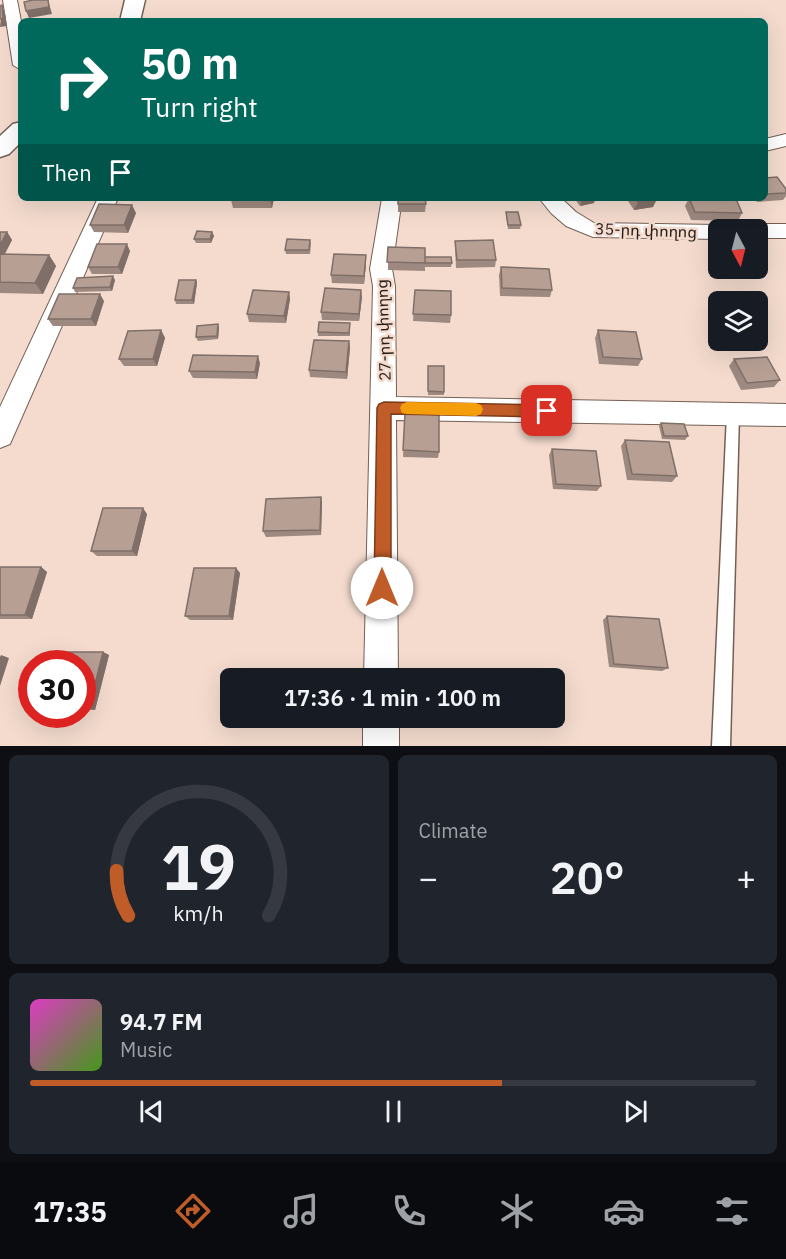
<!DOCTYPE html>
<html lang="en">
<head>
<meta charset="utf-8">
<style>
	body { margin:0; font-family:"IBM Plex Sans","Noto Sans Armenian",sans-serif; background:#20242c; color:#f1f3f6; height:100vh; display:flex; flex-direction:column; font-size:22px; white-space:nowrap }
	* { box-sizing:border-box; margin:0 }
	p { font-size:20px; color:#9ea1a6 }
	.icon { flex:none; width:33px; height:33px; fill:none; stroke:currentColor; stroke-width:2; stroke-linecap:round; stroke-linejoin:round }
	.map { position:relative; height:746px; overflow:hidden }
	.side { display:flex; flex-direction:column; gap:9px; padding:9px; background:#0d0f14; flex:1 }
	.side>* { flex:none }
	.hud { position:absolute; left:18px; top:18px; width:750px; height:183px; border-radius:9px; box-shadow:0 6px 24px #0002; background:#00695c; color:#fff; overflow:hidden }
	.needle { width:39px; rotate:173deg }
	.tools { position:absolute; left:708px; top:219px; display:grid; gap:12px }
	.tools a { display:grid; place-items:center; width:60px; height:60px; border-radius:9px; background:#171b24; box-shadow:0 6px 24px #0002; font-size:30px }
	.speed { position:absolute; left:18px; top:650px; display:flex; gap:12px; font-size:30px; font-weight:700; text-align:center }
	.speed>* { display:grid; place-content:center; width:78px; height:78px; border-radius:50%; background:#171b24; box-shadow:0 6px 24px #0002; line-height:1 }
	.speed .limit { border:9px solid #d22; background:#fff; color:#111 }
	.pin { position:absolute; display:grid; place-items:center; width:51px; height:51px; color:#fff; margin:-26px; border-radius:12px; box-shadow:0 3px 9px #0006 }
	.me { position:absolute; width:66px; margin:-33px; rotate:0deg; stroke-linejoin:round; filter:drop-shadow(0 0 4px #0008) }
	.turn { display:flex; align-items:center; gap:21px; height:126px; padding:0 24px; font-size:27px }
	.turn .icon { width:78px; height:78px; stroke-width:2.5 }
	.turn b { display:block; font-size:42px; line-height:51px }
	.then { display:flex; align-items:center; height:57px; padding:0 24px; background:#0003; gap:12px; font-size:22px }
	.big { font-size:45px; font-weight:600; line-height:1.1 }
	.side .card { flex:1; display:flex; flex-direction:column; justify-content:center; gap:9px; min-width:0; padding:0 21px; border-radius:9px; background:#20242c }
	.side .dial { align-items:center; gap:0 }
	.dial svg { height:156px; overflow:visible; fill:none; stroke:#363941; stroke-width:7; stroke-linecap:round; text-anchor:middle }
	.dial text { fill:#f1f3f6; stroke:none }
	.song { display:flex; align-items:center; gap:18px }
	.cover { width:72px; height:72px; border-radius:9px; background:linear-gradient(135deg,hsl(310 70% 55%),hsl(100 70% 35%)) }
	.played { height:6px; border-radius:3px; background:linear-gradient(90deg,#c05c27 65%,#363941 65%) }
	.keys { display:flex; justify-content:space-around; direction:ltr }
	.heat { display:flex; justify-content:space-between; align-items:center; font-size:33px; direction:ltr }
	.side .tiles { flex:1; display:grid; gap:9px; grid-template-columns:1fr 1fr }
	.card:last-child { grid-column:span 2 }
	.trip { position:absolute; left:220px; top:668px; width:345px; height:60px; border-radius:9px; background:#171b24; box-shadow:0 6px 24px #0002; font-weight:600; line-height:60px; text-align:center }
	.dock { display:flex; height:96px; justify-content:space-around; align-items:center; background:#090b0e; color:#9ea1a6 }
	.dock .icon { width:42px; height:42px }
	.dock .on { color:#c05c27 }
	.dock b { font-size:27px; color:#f1f3f6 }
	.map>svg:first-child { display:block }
</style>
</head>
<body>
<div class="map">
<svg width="786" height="746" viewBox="0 0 786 746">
	<rect width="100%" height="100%" fill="#f4dbce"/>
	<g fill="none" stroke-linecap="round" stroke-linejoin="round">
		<defs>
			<path id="lane" d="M733,409l4,1 2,4 -9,332h-18l15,-332 2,-4z"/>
			<path id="street" d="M3,0h14l4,21v49l-8,-5z
				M786,134v12l-21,5v-12z
				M98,198h20l-108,246 -10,4v-41z
				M382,198h20l-10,71 3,17 1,111 390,7v22l-390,-6 2,258h-34l9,-392 -3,-17z
				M539,198h22l15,14 18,11 124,2 9,5h-9v9l-125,-2 -27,-11 -15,-13z
				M758,224h28v14h-28v-8h-10l2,-4z
				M363,717h36v29h-36z"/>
			<path id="secondary" d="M125,0h20l-5,21h-20z
				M21,122v20l-12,12 -9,3v-21l13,-12z"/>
		</defs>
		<use href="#lane" stroke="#745f54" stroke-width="3"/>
		<use href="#street" stroke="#745f54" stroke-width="2"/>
		<use href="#secondary" stroke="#745f54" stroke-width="3"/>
		<use href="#lane" fill="#fff" fill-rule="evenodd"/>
		<use href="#street" fill="#fff" fill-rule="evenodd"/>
		<use href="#secondary" fill="#fff" fill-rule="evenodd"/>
	</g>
	<path fill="#9d897f" d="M765,178l21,11v7l-3,4 -26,2 -3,-4h11z
		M274,198l-2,10h-39l-2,-8z
		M398,198l28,6 -1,8h-27z
		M574,198h20l1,1 -1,4 -14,3z
		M626,198h30l-3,9 -19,3z
		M689,198l53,15 -4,8 -47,-1 -6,-14z
		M506,212l15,13 -1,4h-12l-2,-13z
		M136,213l-8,20 -34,-1 -4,-7z
		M0,232h7l5,8 -7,14 44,1 7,11 -13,28 -43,-1z
		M212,232l2,4 -3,7h-15l-2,-4z
		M310,240l1,4 -1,10h-24l-1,-4z
		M455,241l41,19 -1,7 -39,1 -1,-20z
		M388,247l64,16 -1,4h-26v4l-37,-1z
		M130,251l-8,23h-30l-4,-7z
		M366,255v8l-2,21 -32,-1 -1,-8z
		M501,267l51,23 -2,7 -50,-1 -1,-21z
		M729,268h25l1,2 -3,4h-21z
		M115,280l-3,11 -37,1 -2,-4z
		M196,280l1,3 -3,21h-18l-1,-4z
		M415,290l36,25 -1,8 -37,-2z
		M289,292l1,7 -4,24 -37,-1 -2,-8z
		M362,297l-3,24 -37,-1 -1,-8z
		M104,301l-8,25h-43l-5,-7z
		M350,323v13h-32v-4z
		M218,324l1,4 -1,11 -20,2 -2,-4z
		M161,330l4,8 -8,28h-33l-5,-7z
		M598,330l44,29 -4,7 -39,-2 -4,-26z
		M349,341l1,7 -3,31 -37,-2 -1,-7z
		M734,359l46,21 -6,7 -33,3 -12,-24z
		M260,363l-3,16 -64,-1 -4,-7z
		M428,366l16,26v3h-16z
		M405,413l34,39 -1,6 -35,-1z
		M661,423l27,13 -3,4 -23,-1 -3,-13z
		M625,440l52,36 -5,6 -45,-2 -6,-34z
		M552,449l49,37 -4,5 -44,-2 -4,-34z
		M321,497l1,6 -1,32 -55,2 -3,-6z
		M147,514l-10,42h-40l-6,-5z
		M0,567h41l6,5 -15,47h-32z
		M236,568l4,5 -7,47h-43l-5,-4z
		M607,616l61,52 -6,3 -53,-4 -6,-47z
		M103,652l6,3 -14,55h-13v-47z"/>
	<path fill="#806f68" d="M48,0l4,14 -23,4 -3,-7z
		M2,5l3,8 2,13 -7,1z
		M271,198h3l-2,10 -2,-8z
		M595,199l-1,4 -14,3 2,-4z
		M657,199l-4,8 -19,3 4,-8z
		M132,205l4,8 -8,20 -4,-8z
		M7,232l5,8 -12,22v-17z
		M212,232l2,4 -3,7 -1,-4z
		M127,244l3,7 -8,23 -4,-7z
		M49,255l7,11 -13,28 -8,-11z
		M366,255v8l-2,21v-8z
		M113,276l2,4 -3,11 -2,-4z
		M196,280l1,3 -3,21 -2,-4z
		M361,290l1,7 -3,24v-7z
		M289,292l1,7 -4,24 -2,-7z
		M100,294l4,7 -8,25 -5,-7z
		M218,324l1,4 -1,11 -1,-3z
		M161,330l4,8 -8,28 -4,-7z
		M349,341l1,7 -3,31 -1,-7z
		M258,356l2,7 -3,16 -2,-7z
		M321,497l1,6 -1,32 -1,-5z
		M143,508l4,6 -10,42 -5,-5z
		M41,567l6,5 -15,47 -7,-4z
		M236,568l4,5 -7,47 -4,-4z
		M103,652l6,3 -14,55 -6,-2z
		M1,655l8,3 -9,28v-29z"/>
	<path fill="#b79f94" stroke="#806f68" stroke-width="1.5" d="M33,0h15l1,7 -23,4 -2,-9z
		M2,5l1,13 -3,1v-13z
		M777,177l9,12v4l-21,1v-16z
		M232,198h39l-1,2h-39z
		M398,198h27l1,6h-28z
		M578,198h16l1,1 -13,3z
		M635,198h21l1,1 -19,3z
		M689,198l47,1 6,14 -47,-1z
		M99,204l33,1 -8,20h-34z
		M506,212h12l3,13h-13z
		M197,231l15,1 -2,7h-16z
		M0,232h7l-7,13z
		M287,239l23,1 -1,10h-24z
		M493,240l3,20h-39l-2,-19z
		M97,244h30l-9,23h-30z
		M388,247l37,1v15l-38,-1z
		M0,254l49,1 -14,28 -35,-1z
		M334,254l32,1 -2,21 -33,-1z
		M425,257h26l1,6h-27z
		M501,267l48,2 3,21 -50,-2z
		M733,268h21l1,2h-21z
		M113,276l-3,11 -37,1 4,-10z
		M179,280h17l-4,20h-17z
		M325,288l36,2 -2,24 -38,-2z
		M253,290l36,2 -5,24 -37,-2z
		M415,290l36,1v24l-38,-1z
		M59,294h41l-9,25h-43z
		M319,322l31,1 -1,10 -31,-1z
		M218,324l-1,12 -21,1 1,-11z
		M161,330l-8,29h-34l9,-28z
		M598,330l38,2 6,27 -39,-2z
		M314,340l35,1 -3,31 -37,-2z
		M193,355l65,1 -3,16 -66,-1z
		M767,357l13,23 -33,3 -13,-24z
		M428,366h16v26l-16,-1z
		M405,413l34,2v37l-36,-2z
		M661,423l23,1 4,12h-24z
		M625,440l44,2 8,34 -45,-2z
		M552,449l44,2 5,35 -45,-2z
		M321,497l-1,33 -57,1 3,-32z
		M103,508h40l-11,43h-41z
		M0,567h41l-16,48h-25z
		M194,568h42l-7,48h-44z
		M607,616l52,3 9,49 -54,-4z
		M57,652h46l-14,56h-7v-45h-28z"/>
	<path fill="#c05c27" stroke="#7d3c19" stroke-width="1.5" d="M384,402l163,3 5,2 2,4 -2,4 -5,2 -156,-3v174l-3,6 -6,2 -6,-2 -2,-6 3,-180 2,-4z"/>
	<path fill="#f59e0b" d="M407,402l69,1 5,2 2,4 -2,5 -5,2 -69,-2 -5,-1 -2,-5 2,-4z"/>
	<g text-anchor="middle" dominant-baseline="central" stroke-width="5" stroke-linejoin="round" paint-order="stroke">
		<g font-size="16" fill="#271e19" stroke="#f4dbce">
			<text transform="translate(646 230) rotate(2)">35-րդ փողոց</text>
			<text transform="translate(383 330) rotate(-92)">27-րդ փողոց</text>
		</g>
	</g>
</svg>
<div class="tools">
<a><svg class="needle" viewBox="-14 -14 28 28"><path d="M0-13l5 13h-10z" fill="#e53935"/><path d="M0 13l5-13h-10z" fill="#9ea1a6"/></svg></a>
<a><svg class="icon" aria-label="layers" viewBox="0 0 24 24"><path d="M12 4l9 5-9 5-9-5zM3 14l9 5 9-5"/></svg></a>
</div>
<div class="speed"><div class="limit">30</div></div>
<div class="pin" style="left:547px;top:411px;background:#d93025"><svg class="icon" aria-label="arrive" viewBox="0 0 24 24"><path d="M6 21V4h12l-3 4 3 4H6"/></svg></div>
<svg class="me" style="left:382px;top:588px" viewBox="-20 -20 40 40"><circle r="19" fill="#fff"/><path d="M0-13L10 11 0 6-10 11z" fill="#c05c27"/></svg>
<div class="trip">17:36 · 1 min · 100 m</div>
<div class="hud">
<div class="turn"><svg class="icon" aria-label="right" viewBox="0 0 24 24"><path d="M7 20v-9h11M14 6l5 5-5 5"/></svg><div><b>50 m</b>Turn right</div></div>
<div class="then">Then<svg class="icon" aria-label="arrive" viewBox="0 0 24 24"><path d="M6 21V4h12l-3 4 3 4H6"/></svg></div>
</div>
</div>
<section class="side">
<div class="tiles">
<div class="card dial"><svg viewBox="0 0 100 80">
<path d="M14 69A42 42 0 1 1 86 69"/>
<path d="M14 69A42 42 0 0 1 8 46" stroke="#c05c27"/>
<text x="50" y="56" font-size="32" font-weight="700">19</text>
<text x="50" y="72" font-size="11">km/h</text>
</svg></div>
<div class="card"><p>Climate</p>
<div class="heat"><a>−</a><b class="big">20°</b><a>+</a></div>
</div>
<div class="card">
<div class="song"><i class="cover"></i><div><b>94.7 FM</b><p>Music</p></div></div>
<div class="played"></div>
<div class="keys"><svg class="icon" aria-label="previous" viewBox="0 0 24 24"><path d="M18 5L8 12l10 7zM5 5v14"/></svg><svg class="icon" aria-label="pause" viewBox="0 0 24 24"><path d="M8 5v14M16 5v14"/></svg><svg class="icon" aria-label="next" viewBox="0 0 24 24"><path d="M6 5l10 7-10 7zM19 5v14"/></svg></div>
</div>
</div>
</section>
<nav class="dock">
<b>17:35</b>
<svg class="icon on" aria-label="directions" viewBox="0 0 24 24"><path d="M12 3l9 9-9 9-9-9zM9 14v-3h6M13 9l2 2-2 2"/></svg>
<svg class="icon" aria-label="music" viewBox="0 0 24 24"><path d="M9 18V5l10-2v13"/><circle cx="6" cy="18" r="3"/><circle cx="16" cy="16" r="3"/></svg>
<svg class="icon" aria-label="phone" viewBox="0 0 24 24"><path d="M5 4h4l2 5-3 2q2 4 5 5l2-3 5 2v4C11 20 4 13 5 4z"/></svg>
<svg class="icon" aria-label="climate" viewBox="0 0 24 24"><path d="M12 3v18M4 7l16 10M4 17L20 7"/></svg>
<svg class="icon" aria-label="car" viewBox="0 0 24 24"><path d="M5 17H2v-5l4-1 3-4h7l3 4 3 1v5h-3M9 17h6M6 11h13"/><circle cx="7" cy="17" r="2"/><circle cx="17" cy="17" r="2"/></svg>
<svg class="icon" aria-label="filters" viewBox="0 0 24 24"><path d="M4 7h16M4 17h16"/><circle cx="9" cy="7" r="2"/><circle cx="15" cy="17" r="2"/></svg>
</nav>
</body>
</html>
